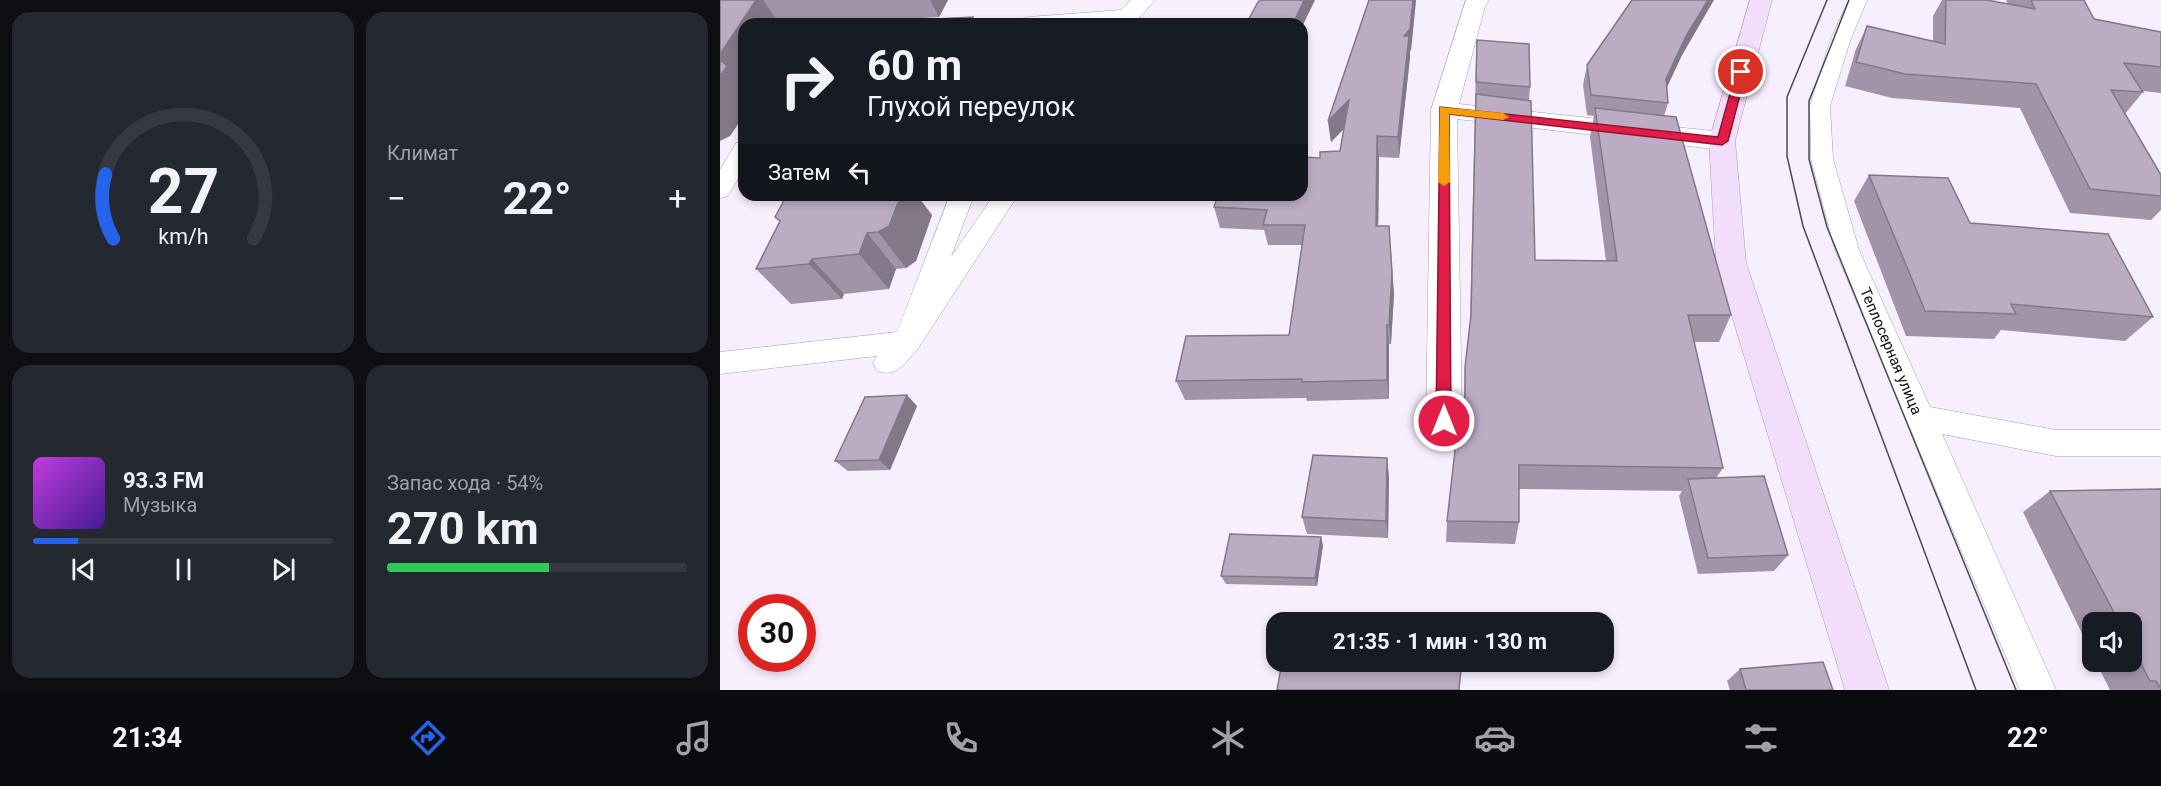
<!DOCTYPE html>
<html lang="ru">
<head>
<meta charset="utf-8">
<style>
	body { margin:0; font-family:Roboto,sans-serif; background:#242831; color:#f1f3f6; height:100vh; display:flex; flex-direction:column; font-size:22px; white-space:nowrap }
	* { box-sizing:border-box; margin:0 }
	p { font-size:20px; color:#9ea1a6 }
	.icon { flex:none; width:33px; height:33px; fill:none; stroke:currentColor; stroke-width:2; stroke-linecap:round; stroke-linejoin:round }
	.map { position:relative; flex:1; overflow:hidden }
	.side { display:flex; flex-direction:column; gap:12px; padding:12px; background:#0d0f14; width:720px }
	.side>* { flex:none }
	.guide { position:absolute; left:18px; top:18px; width:570px; height:183px; border-radius:18px; box-shadow:0 3px 9px #0003; background:#171b24; color:#f1f3f6; overflow:hidden }
	.controls { position:absolute; left:1362px; top:612px; display:grid; gap:12px }
	.controls a { display:grid; place-items:center; width:60px; height:60px; border-radius:12px; background:#171b24; box-shadow:0 3px 9px #0003; font-size:30px }
	.speed { position:absolute; left:18px; top:594px; display:flex; gap:12px; font-size:30px; font-weight:700; text-align:center }
	.speed>* { display:grid; place-content:center; width:78px; height:78px; border-radius:50%; background:#171b24; box-shadow:0 3px 9px #0003; line-height:1 }
	.speed .limit { border:9px solid #d22; background:#fff; color:#111 }
	.pin { position:absolute; display:grid; place-items:center; width:51px; height:51px; color:#fff; margin:-26px; border:3px solid #fff; border-radius:50%; box-shadow:0 2px 6px #0007 }
	.me { position:absolute; width:66px; margin:-33px; rotate:0deg; stroke-linejoin:round; filter:drop-shadow(0 0 4px #0008) }
	.turn { display:flex; align-items:center; gap:21px; height:126px; padding:0 30px; font-size:27px }
	.turn .icon { width:78px; height:78px; stroke-width:2.5 }
	.turn b { display:block; font-size:42px; line-height:51px }
	.then { display:flex; align-items:center; height:57px; padding:0 30px; background:#0003; gap:12px; font-size:22px }
	.big { font-size:45px; font-weight:700; line-height:1.1 }
	.side .card { flex:1; display:flex; flex-direction:column; justify-content:center; gap:9px; min-width:0; padding:0 21px; border-radius:18px; background:#242831 }
	.side .dial { align-items:center; gap:0 }
	.dial svg { height:156px; overflow:visible; fill:none; stroke:#363941; stroke-width:7; stroke-linecap:round; text-anchor:middle }
	.dial text { fill:#f1f3f6; stroke:none }
	.song { display:flex; align-items:center; gap:18px }
	.cover { width:72px; height:72px; border-radius:9px; background:linear-gradient(135deg,hsl(290 70% 55%),hsl(260 70% 35%)) }
	.played { height:6px; border-radius:3px; background:linear-gradient(90deg,#2563eb 15%,#363941 15%) }
	.keys { display:flex; justify-content:space-around; direction:ltr }
	.heat { display:flex; justify-content:space-between; align-items:center; font-size:33px; direction:ltr }
	.charge { height:9px; border-radius:4px; background:linear-gradient(90deg,#34c759 54%,#363941 0) }
	.side .tiles { flex:1; display:grid; gap:12px; grid-template-columns:repeat(2,1fr) }
	.trip { position:absolute; left:546px; top:612px; width:348px; height:60px; border-radius:18px; background:#171b24; box-shadow:0 3px 9px #0003; font-weight:700; line-height:60px; text-align:center }
	.tabs { display:flex; height:96px; justify-content:space-around; align-items:center; background:#090b0e; color:#9ea1a6 }
	.tabs .icon { width:42px; height:42px }
	.tabs .active { color:#2563eb }
	.tabs b { font-size:27px; color:#f1f3f6 }
	main { display:flex; flex:1; min-height:0 }
	.map>svg:first-child { display:block }
</style>
</head>
<body>
<main>
<section class="side">
<div class="tiles">
<div class="card dial"><svg viewBox="0 0 100 80">
<path d="M14 69A42 42 0 1 1 86 69"/>
<path d="M14 69A42 42 0 0 1 10 36" stroke="#2563eb"/>
<text x="50" y="56" font-size="32" font-weight="700">27</text>
<text x="50" y="72" font-size="11">km/h</text>
</svg></div>
<div class="card"><p>Климат</p>
<div class="heat"><a>−</a><b class="big">22°</b><a>+</a></div>
</div>
<div class="card">
<div class="song"><i class="cover"></i><div><b>93.3 FM</b><p>Музыка</p></div></div>
<div class="played"></div>
<div class="keys"><svg class="icon" aria-label="previous" viewBox="0 0 24 24"><path d="M18 5L8 12l10 7zM5 5v14"/></svg><svg class="icon" aria-label="pause" viewBox="0 0 24 24"><path d="M8 5v14M16 5v14"/></svg><svg class="icon" aria-label="next" viewBox="0 0 24 24"><path d="M6 5l10 7-10 7zM19 5v14"/></svg></div>
</div>
<div class="card"><p>Запас хода · 54%</p><b class="big">270 km</b><div class="charge"></div></div>
</div>
</section>
<div class="map">
<svg width="1441" height="690" viewBox="0 0 1441 690">
	<rect width="100%" height="100%" fill="#f8effe"/>
	<g fill="none" stroke-linecap="round" stroke-linejoin="round">
		<defs>
			<path id="service" d="M1129,0h18l-17,41 -20,65 3,53 26,91 71,157 126,23h105v26h-105l-114,-22 114,256h-36l-185,-440 -24,-91 -1,-53 20,-65z
				M24,141v27l-16,28 -8,2v-28l16,-27z
				M230,195h24l-23,62 43,-62h24l-101,155c-13,13 -20,28 -40,21l-4,-8 4,-7 -157,18v-22l177,-20z"/>
			<path id="minor" d="M411,0h24l-19,21 -8,2 -111,1 4,-5 8,-2 92,-7z
				M746,0h23l-4,6 -26,98 263,28 9,3 4,6 -4,6 -9,3 -265,-31 5,302 -5,11 -13,4 -13,-4 -5,-11 5,-311z"/>
			<path id="secondary" d="M1030,0h22l-37,141 11,122 143,427h-44l-129,-427 -7,-122z"/>
		</defs>
		<use href="#service" stroke="#aa9bb2" stroke-width="1"/>
		<use href="#minor" stroke="#aa9bb2" stroke-width="1"/>
		<use href="#secondary" stroke="#aa9bb2" stroke-width="1"/>
		<use href="#service" fill="#fff" fill-rule="evenodd"/>
		<use href="#minor" fill="#fff" fill-rule="evenodd"/>
		<use href="#secondary" fill="#f1defa" fill-rule="evenodd"/>
		<path stroke="#4f4953" stroke-width="1.5" d="M1107,0l-40,97v59l16,70 173,464
			M1129,0l-40,101v58l18,68 189,463"/>
	</g>
	<path fill="#a194a8" d="M0,0h228l-9,17 -101,7h-94v91l-14,21z
		M649,0h47l-5,50 -1,1v6l-11,101 -20,-1 -1,69 16,67 -3,51h-2v55l-82,2 -1,-3 -121,2 -9,-19 113,-46 13,-90h-34l-4,-15 -44,-2 -6,-21 126,-56 4,-22 -13,13 -3,-21z
		M1222,0h45l21,4 -2,-4h78l10,19 67,13v61l-18,-2v1l-18,22 36,61v35l-10,10 -81,-7 -50,-105 -128,-10 -47,-12 11,-37 11,-23 66,15v-25z
		M961,57l-14,30 1,16 -4,13 67,199 -12,27h-25l29,126 -7,10 72,77 -14,16 -76,3 -19,-78 3,-5 -163,-2v33l-4,22 -69,-2 1,-21 17,-122 1,-32 5,-44 6,-261 54,25 -1,13 6,160 71,1 -16,-124 4,-21 -7,-1 -4,-30 4,-20z
		M1149,175l101,48 183,94 -28,24 -124,-11 -7,9 -88,-3 -52,-135z
		M212,215l-16,46 -10,7 -10,1 -7,20 -45,5 -2,5 -51,5 -35,-35 24,-48 -5,-4z
		M197,406l-27,64 -42,1 -13,-10z
		M669,476l-1,62 -81,-4 -5,-17z
		M1441,489v201h-51l-14,-28h36v-40h-40v32l-69,-142 27,-21z
		M603,545l-6,41 -91,-2 -5,-8z
		M1020,669l93,21h-103l-3,-9z"/>
	<path fill="#837888" d="M36,0h7l17,24h-36v91l-14,21 -10,5v-87z
		M210,0h18l-9,17z
		M584,0h11l-13,27v-3h-9z
		M693,0h3l-5,50 -1,1v6l-11,101 -1,-21 6,-101z
		M988,0h6l-33,57 -20,43 5,-21 20,-43z
		M253,17l3,7h-6z
		M629,100l2,21 -20,21 -3,-21z
		M657,136l2,21 -1,90 -2,-21z
		M181,195h16l15,20 -16,46 -10,7 -28,-36z
		M669,226l5,67 -3,51 -2,-19z
		M147,233l29,36 -7,20 -30,-35z
		M92,259l32,35 -2,5 -33,-35z
		M667,325l2,19v55l-2,-19z
		M187,395l10,11 -27,64 -11,-10z
		M667,458l2,18 -1,62 -2,-17z
		M601,537l2,8 -6,41 -2,-8z"/>
	<path fill="#bbacc3" stroke="#837888" stroke-width="1.5" d="M0,0h36l-36,54z
		M541,0h43l-11,24h-47l12,-22z
		M649,0h44l-3,29 -6,7h5l-11,101 -21,-1 -1,90h13l3,47 -3,52h-2v55l-85,2v-3l-126,2 10,-45 103,-1 16,-110h-42l4,-15 -53,-3 4,-12h84v-38l18,1v-6l20,-1 9,-51 -21,21z
		M912,0h76l-22,36 -20,43 2,24 -77,-8 -4,-30z
		M1226,0h41l48,9 -4,-9h53l10,19 67,13v35l-37,-4 19,29 -32,-2 50,85v21l-71,-7 -54,-105 -131,-10 -49,-12 11,-36 78,18z
		M253,17l-3,7h-45l11,-5z
		M757,40l52,4 1,43 -54,-5z
		M0,60l7,6 -7,10z
		M756,94l55,7 4,159 82,1 -22,-153 81,9 55,198h-43l35,153 -204,-3v57l-72,-1 13,-114 5,-11v-29l6,-52z
		M1149,175l79,3 22,45 138,11 45,83 -142,-13 5,10 -91,-3z
		M67,195h114l-12,31 -11,6 -11,1 -8,21 -47,5 -3,5 -53,5 24,-48 -5,-4z
		M187,395l-28,65 -44,1 30,-64z
		M593,455l74,3 -1,63 -84,-4z
		M1044,476l24,79 -80,3 -20,-79z
		M1441,489v200l-5,-8h-6l-18,-35v-24h-13l-69,-131z
		M510,534l91,3 -6,41 -94,-2z
		M562,662h110l69,7 -2,21h-182z
		M1103,662l10,28h-87l-6,-21z"/>
	<path fill="#e11d48" stroke="#92132f" stroke-width="1.5" d="M1021,69l5,3 -18,69 -6,4 -273,-31 2,307 -2,5 -5,1 -6,-1 -2,-5 4,-314 278,30 18,-65z"/>
	<path fill="#f59e0b" d="M720,107l63,6 6,4 -6,3 -54,-6 1,68 -6,4 -6,-4z"/>
	<g text-anchor="middle" dominant-baseline="central" stroke-width="6" stroke-linejoin="round" paint-order="stroke">
		<g font-size="15" fill="#110c14" stroke="#fff">
			<text transform="translate(1171 351) rotate(67)">Теплосерная улица</text>
		</g>
	</g>
</svg>
<div class="controls">
<a><svg class="icon" aria-label="sound" viewBox="0 0 24 24"><path d="M4 9h4l5-4v14l-5-4H4zM17 9q2 3 0 6"/></svg></a>
</div>
<div class="speed"><div class="limit">30</div></div>
<div class="pin" style="left:1021px;top:72px;background:#d93025"><svg class="icon" aria-label="arrive" viewBox="0 0 24 24"><path d="M6 21V4h12l-3 4 3 4H6"/></svg></div>
<svg class="me" style="left:724px;top:421px" viewBox="-20 -20 40 40"><circle r="17" fill="#e11d48" stroke="#fff" stroke-width="3"/><path d="M0-11L8 9 0 5-8 9z" fill="#fff"/></svg>
<div class="trip">21:35 · 1 мин · 130 m</div>
<div class="guide">
<div class="turn"><svg class="icon" aria-label="right" viewBox="0 0 24 24"><path d="M7 20v-9h11M14 6l5 5-5 5"/></svg><div><b>60 m</b>Глухой переулок</div></div>
<div class="then">Затем<svg class="icon" aria-label="left" viewBox="0 0 24 24"><path d="M17 20v-9H6M10 6l-5 5 5 5"/></svg></div>
</div>
</div>
</main>
<nav class="tabs">
<b>21:34</b>
<svg class="icon active" aria-label="directions" viewBox="0 0 24 24"><path d="M12 3l9 9-9 9-9-9zM9 14v-3h6M13 9l2 2-2 2"/></svg>
<svg class="icon" aria-label="music" viewBox="0 0 24 24"><path d="M9 18V5l10-2v13"/><circle cx="6" cy="18" r="3"/><circle cx="16" cy="16" r="3"/></svg>
<svg class="icon" aria-label="phone" viewBox="0 0 24 24"><path d="M5 4h4l2 5-3 2q2 4 5 5l2-3 5 2v4C11 20 4 13 5 4z"/></svg>
<svg class="icon" aria-label="climate" viewBox="0 0 24 24"><path d="M12 3v18M4 7l16 10M4 17L20 7"/></svg>
<svg class="icon" aria-label="car" viewBox="0 0 24 24"><path d="M5 17H2v-5l4-1 3-4h7l3 4 3 1v5h-3M9 17h6M6 11h13"/><circle cx="7" cy="17" r="2"/><circle cx="17" cy="17" r="2"/></svg>
<svg class="icon" aria-label="filters" viewBox="0 0 24 24"><path d="M4 7h16M4 17h16"/><circle cx="9" cy="7" r="2"/><circle cx="15" cy="17" r="2"/></svg>
<b>22°</b>
</nav>
</body>
</html>
